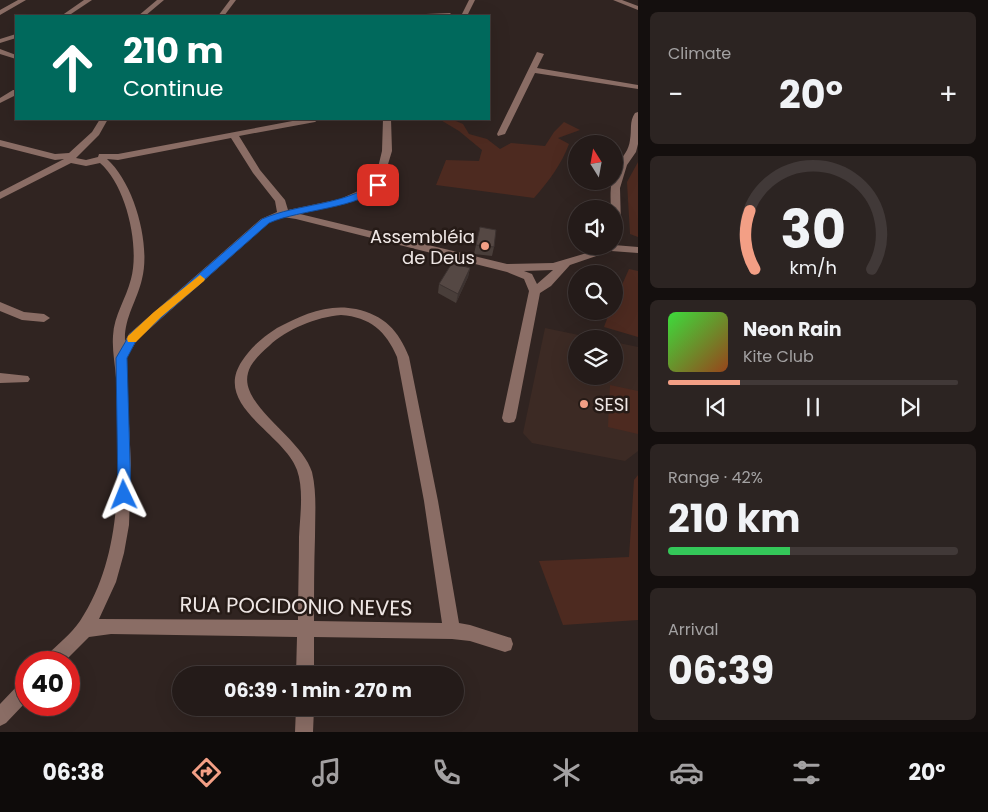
<!DOCTYPE html>
<html lang="en">
<head>
<meta charset="utf-8">
<style>
	body { margin:0; font-family:Poppins,sans-serif; background:#2c2422; color:#f1f3f6; height:100vh; display:flex; flex-direction:column; font-size:19px; white-space:nowrap }
	* { box-sizing:border-box; margin:0 }
	p { font-size:16px; color:#a3a1a2 }
	.icon { flex:none; width:28px; height:28px; fill:none; stroke:currentColor; stroke-width:2; stroke-linecap:round; stroke-linejoin:round }
	.map { position:relative; flex:1; overflow:hidden }
	.details { display:flex; flex-direction:column; gap:12px; padding:12px; background:#140f0e; width:350px }
	.details>* { flex:none }
	.top-card { position:absolute; left:15px; top:15px; width:475px; height:105px; border-radius:0px; box-shadow:0 5px 20px #0002,0 0 0 1px #413938; background:#00695c; color:#fff; overflow:hidden }
	.needle { width:32px; rotate:349deg }
	.fabs { position:absolute; left:568px; top:135px; display:grid; gap:10px }
	.fabs a { display:grid; place-items:center; width:55px; height:55px; border-radius:50%; background:#241b19; box-shadow:0 5px 20px #0002,0 0 0 1px #413938; font-size:25px }
	.speed { position:absolute; left:15px; top:651px; display:flex; gap:10px; font-size:25px; font-weight:700; text-align:center }
	.speed>* { display:grid; place-content:center; width:65px; height:65px; border-radius:50%; background:#241b19; box-shadow:0 5px 20px #0002,0 0 0 1px #413938; line-height:1 }
	.speed .limit { border:8px solid #d22; background:#fff; color:#111 }
	.pin { position:absolute; display:grid; place-items:center; width:42px; height:42px; color:#fff; margin:-21px; border-radius:10px; box-shadow:0 2px 8px #0006 }
	.me { position:absolute; width:55px; margin:-28px; rotate:358deg; stroke-linejoin:round; filter:drop-shadow(0 0 4px #0008) }
	.turn { display:flex; align-items:center; gap:18px; height:105px; padding:0 25px; font-size:22px }
	.turn .icon { width:65px; height:65px; stroke-width:2.5 }
	.turn b { display:block; font-size:35px; line-height:42px }
	.big { font-size:38px; font-weight:700; line-height:1.1 }
	.details .card { flex:1; display:flex; flex-direction:column; justify-content:center; gap:8px; min-width:0; padding:0 18px; border-radius:8px; background:#2c2422 }
	.details .dial { align-items:center; gap:0 }
	.dial svg { height:130px; overflow:visible; fill:none; stroke:#413938; stroke-width:7; stroke-linecap:round; text-anchor:middle }
	.dial text { fill:#f1f3f6; stroke:none }
	.song { display:flex; align-items:center; gap:15px }
	.cover { width:60px; height:60px; border-radius:8px; background:linear-gradient(135deg,hsl(120 70% 55%),hsl(20 70% 35%)) }
	.played { height:5px; border-radius:2px; background:linear-gradient(90deg,#f39f85 25%,#413938 25%) }
	.keys { display:flex; justify-content:space-around; direction:ltr }
	.heat { display:flex; justify-content:space-between; align-items:center; font-size:28px; direction:ltr }
	.charge { height:8px; border-radius:4px; background:linear-gradient(90deg,#34c759 42%,#413938 0) }
	.trip { position:absolute; left:172px; top:666px; width:292px; height:50px; border-radius:25px; background:#241b19; box-shadow:0 5px 20px #0002,0 0 0 1px #413938; font-weight:700; line-height:50px; text-align:center }
	.menu { display:flex; height:80px; justify-content:space-around; align-items:center; background:#0e0b0a; color:#a3a1a2 }
	.menu .icon { width:35px; height:35px }
	.menu .active { color:#f39f85 }
	.menu b { font-size:22px; color:#f1f3f6 }
	main { display:flex; flex:1; min-height:0 }
	.map>svg:first-child { display:block }
</style>
</head>
<body>
<main>
<div class="map">
<svg width="638" height="732" viewBox="0 0 638 732">
	<rect width="100%" height="100%" fill="#302421"/>
	<path fill="#3c2a24" d="M545,328l53,11h-22v37h38v-34l24,5v104l-13,10 -93,-18 -9,-10z"/>
	<path fill="#4d2a20" d="M439,119h12l12,5 6,10 18,5 13,10 11,-6 34,3 9,-14 10,-10 16,8 -22,8 11,6c-8,21 -20,37 -35,54l-98,-13 10,-25 33,1 3,-11 -23,-19z
		M638,162v75l-8,-3 -3,-52z
		M629,269l9,2v66l-34,-10 6,-16h4v-8z
		M610,385l28,6v43l-30,-7z
		M638,475v145l-75,5 -24,-64 90,-4 5,-77z"/>
	<g fill="none" stroke-linecap="round" stroke-linejoin="round">
		<path fill="#8a6d65" fill-rule="evenodd" d="M18,0h8l-26,15v-5z
			M84,0h8l-24,16h-7z
			M157,0h7l-19,16h-7z
			M230,0h6l-12,16h-6z
			M469,0h6l-8,16h-6z
			M613,0h9l16,6v4z
			M450,13l1,1 -3,2h-25l3,-2z
			M16,34v4l-16,5v-4z
			M0,49l16,6v4l-16,-5z
			M537,52l7,2 -7,14 101,17v4l-103,-16 -30,61 -7,2 -1,-2z
			M13,90h3v5l-16,8v-5z
			M638,112v32l-2,8 -9,13 -7,23 1,37 -2,9 -5,3v-28h-3c-1,-16 -1,-31 7,-45 5,-8 11,-14 12,-24 2,-10 -1,-18 5,-27z
			M100,119h8l-9,16 -23,23 10,2 12,-3 1,-3h19l185,-35h16l-4,3 -76,14 21,34 25,30 3,10 52,-11 34,-15 8,-33 1,-32h8l1,32 -11,36 -34,16 -47,11 207,50 46,-1 61,-18 24,2v6l-27,-2 -41,14 -19,21 -11,7 -24,125 -2,4 -5,1 -5,-1 -2,-4 27,-127 -5,-12 -17,-7 -211,-53 -13,-2 -14,6 -132,117 -11,19 5,107 -2,59 -5,28 -8,29 -17,37 199,1c0,-27 1,-55 1,-83 1,-21 5,-47 -2,-67 -13,-37 -85,-64 -55,-109 9,-14 21,-24 35,-33 24,-13 51,-25 79,-19 28,6 43,22 53,48l29,144 21,122 11,2 41,13 2,6 -2,6 -6,2 -35,-11 -18,-2 -138,-2v38h-18l1,-38 -186,-3 -22,3 -25,25h-20l2,-6c11,-11 25,-22 34,-35 47,-71 38,-163 36,-243 -1,-14 -4,-28 -3,-42 1,-21 13,-37 18,-57 9,-33 -5,-94 -31,-116l-14,3 -15,-3 -71,36v-7l64,-33 -9,1 -55,-14v-6l55,14 14,-1 23,-21zM231,138l22,35 22,28 2,11 -16,7 -132,115 -4,7c-1,-23 12,-40 17,-62 9,-35 -8,-96 -35,-120l11,1zM553,270l-16,14 -5,-10 -8,-3zM341,315c29,2 45,16 56,42l27,144 18,122 -128,-2c0,-28 0,-56 1,-84 0,-22 2,-44 -3,-65 -10,-34 -73,-67 -64,-99 2,-10 13,-20 21,-27 18,-17 47,-29 72,-31z
			M0,302l24,10 20,2 6,4 -6,4 -22,-2 -22,-9z
			M0,373l28,3 2,3 -2,3 -28,1z
			M26,680v22l-20,21 -6,3v-22l20,-21z
			M296,708h18l-1,24h-18z"/>
	</g>
	<path fill="#493e3a" d="M480,227l14,20 -2,9 -18,-2z
		M470,268l-2,9 -12,26 -18,-10 1,-9z"/>
	<path fill="#3c3230" d="M470,268l-2,9 -12,26 2,-9z"/>
	<path fill="#554844" stroke="#3c3230" d="M480,227l16,3 -2,17 -18,-2z
		M452,263l18,5 -12,26 -19,-10z"/>
	<path fill="#1a73e8" stroke="#114b97" d="M375,183l8,2c-23,24 -83,24 -114,38l-132,116 -10,19 4,137 -2,4 -5,2 -4,-2 -2,-4 -2,-137 14,-24 132,-115c37,-16 80,-13 113,-36z"/>
	<path fill="#f59e0b" d="M200,275l5,4 -1,2 -43,36 -25,25h-8l-1,-3 1,-3 26,-24z"/>
	<g fill="#f39f85" stroke="#261b17" stroke-width="2">
		<circle cx="485" cy="246" r="5"/>
		<circle cx="584" cy="404" r="5"/>
	</g>
	<g text-anchor="middle" dominant-baseline="central" stroke-width="5" stroke-linejoin="round" paint-order="stroke">
		<g font-size="18" fill="#efe7e5" stroke="#261b17" text-anchor="end">
			<text x="475" y="236">Assembléia<tspan x="475" dy="21">de Deus</tspan></text>
			<text x="594" y="404" text-anchor="start">SESI</text>
		</g>
		<g font-size="21" fill="#efe7e5" stroke="#261b17">
			<text transform="translate(296 606) rotate(1)">RUA POCIDONIO NEVES</text>
		</g>
	</g>
</svg>
<div class="fabs">
<a><svg class="needle" viewBox="-14 -14 28 28"><path d="M0-13l5 13h-10z" fill="#e53935"/><path d="M0 13l5-13h-10z" fill="#a3a1a2"/></svg></a>
<a><svg class="icon" aria-label="sound" viewBox="0 0 24 24"><path d="M4 9h4l5-4v14l-5-4H4zM17 9q2 3 0 6"/></svg></a>
<a><svg class="icon" aria-label="search" viewBox="0 0 24 24"><circle cx="10" cy="10" r="6"/><path d="M15 15l6 6"/></svg></a>
<a><svg class="icon" aria-label="layers" viewBox="0 0 24 24"><path d="M12 4l9 5-9 5-9-5zM3 14l9 5 9-5"/></svg></a>
</div>
<div class="speed"><div class="limit">40</div></div>
<div class="pin" style="left:378px;top:185px;background:#d93025"><svg class="icon" aria-label="arrive" viewBox="0 0 24 24"><path d="M6 21V4h12l-3 4 3 4H6"/></svg></div>
<svg class="me" style="left:124px;top:495px" viewBox="-20 -20 40 40"><path d="M0-17L14 15 0 8-14 15z" fill="#1a73e8" stroke="#fff" stroke-width="4"/></svg>
<div class="trip">06:39 · 1 min · 270 m</div>
<div class="top-card">
<div class="turn"><svg class="icon" aria-label="ahead" viewBox="0 0 24 24"><path d="M12 20V5M6 11l6-6 6 6"/></svg><div><b>210 m</b>Continue</div></div>
</div>
</div>
<section class="details">
<div class="card"><p>Climate</p>
<div class="heat"><a>−</a><b class="big">20°</b><a>+</a></div>
</div>
<div class="card dial"><svg viewBox="0 0 100 80">
<path d="M14 69A42 42 0 1 1 86 69"/>
<path d="M14 69A42 42 0 0 1 11 33" stroke="#f39f85"/>
<text x="50" y="56" font-size="32" font-weight="700">30</text>
<text x="50" y="72" font-size="11">km/h</text>
</svg></div>
<div class="card">
<div class="song"><i class="cover"></i><div><b>Neon Rain</b><p>Kite Club</p></div></div>
<div class="played"></div>
<div class="keys"><svg class="icon" aria-label="previous" viewBox="0 0 24 24"><path d="M18 5L8 12l10 7zM5 5v14"/></svg><svg class="icon" aria-label="pause" viewBox="0 0 24 24"><path d="M8 5v14M16 5v14"/></svg><svg class="icon" aria-label="next" viewBox="0 0 24 24"><path d="M6 5l10 7-10 7zM19 5v14"/></svg></div>
</div>
<div class="card"><p>Range · 42%</p><b class="big">210 km</b><div class="charge"></div></div>
<div class="card"><p>Arrival</p><b class="big">06:39</b></div>
</section>
</main>
<nav class="menu">
<b>06:38</b>
<svg class="icon active" aria-label="directions" viewBox="0 0 24 24"><path d="M12 3l9 9-9 9-9-9zM9 14v-3h6M13 9l2 2-2 2"/></svg>
<svg class="icon" aria-label="music" viewBox="0 0 24 24"><path d="M9 18V5l10-2v13"/><circle cx="6" cy="18" r="3"/><circle cx="16" cy="16" r="3"/></svg>
<svg class="icon" aria-label="phone" viewBox="0 0 24 24"><path d="M5 4h4l2 5-3 2q2 4 5 5l2-3 5 2v4C11 20 4 13 5 4z"/></svg>
<svg class="icon" aria-label="climate" viewBox="0 0 24 24"><path d="M12 3v18M4 7l16 10M4 17L20 7"/></svg>
<svg class="icon" aria-label="car" viewBox="0 0 24 24"><path d="M5 17H2v-5l4-1 3-4h7l3 4 3 1v5h-3M9 17h6M6 11h13"/><circle cx="7" cy="17" r="2"/><circle cx="17" cy="17" r="2"/></svg>
<svg class="icon" aria-label="filters" viewBox="0 0 24 24"><path d="M4 7h16M4 17h16"/><circle cx="9" cy="7" r="2"/><circle cx="15" cy="17" r="2"/></svg>
<b>20°</b>
</nav>
</body>
</html>
